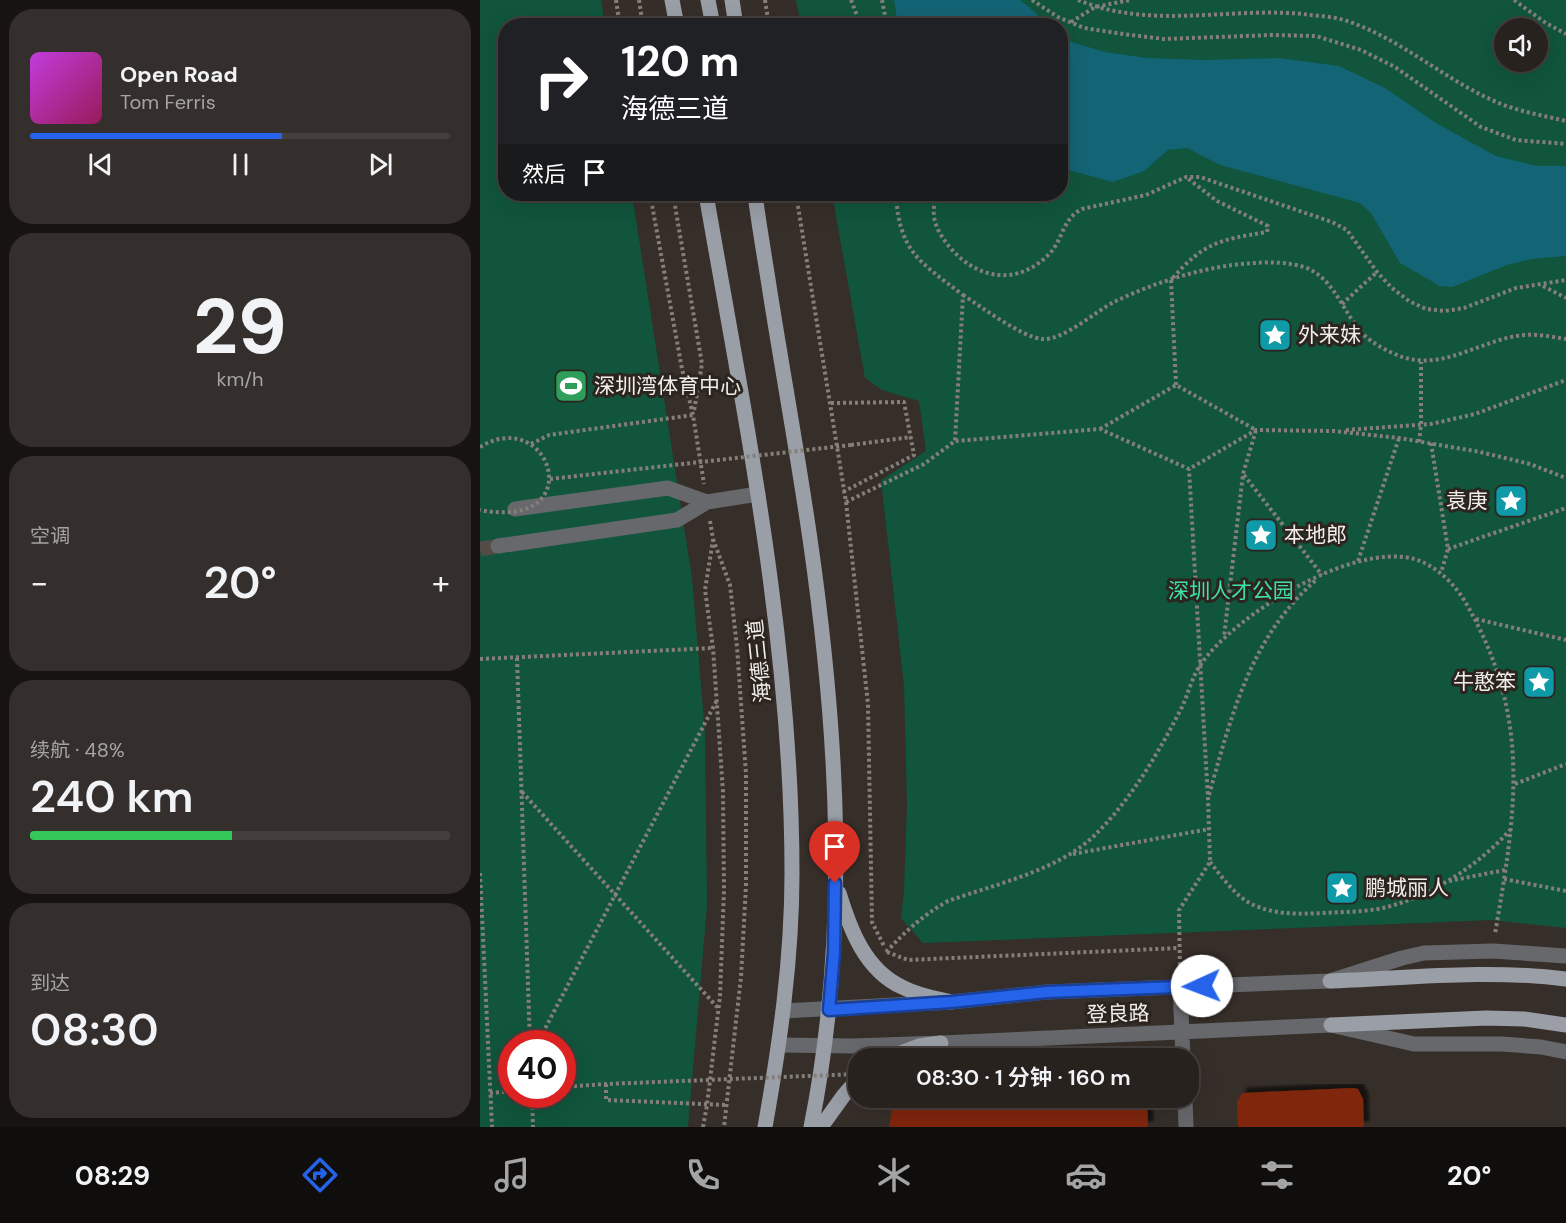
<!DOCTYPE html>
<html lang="zh">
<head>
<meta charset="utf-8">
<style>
	body { margin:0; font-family:"DM Sans","Noto Sans SC",sans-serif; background:#342f2c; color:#f1f3f6; height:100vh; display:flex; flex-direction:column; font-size:22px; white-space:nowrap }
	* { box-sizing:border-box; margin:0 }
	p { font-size:20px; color:#a5a4a4 }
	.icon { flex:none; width:33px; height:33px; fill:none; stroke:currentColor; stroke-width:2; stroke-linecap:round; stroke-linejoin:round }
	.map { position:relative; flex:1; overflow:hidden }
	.side { display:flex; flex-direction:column; gap:9px; padding:9px; background:#161311; width:480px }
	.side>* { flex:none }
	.hud { position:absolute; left:18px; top:18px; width:570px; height:183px; border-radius:24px; box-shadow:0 6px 24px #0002,0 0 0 2px #443f3d; background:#202124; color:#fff; overflow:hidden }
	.fabs { position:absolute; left:1014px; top:18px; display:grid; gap:12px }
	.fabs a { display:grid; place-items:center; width:54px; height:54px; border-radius:50%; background:#28221f; box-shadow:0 6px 24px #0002,0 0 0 2px #443f3d; font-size:30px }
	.speed { position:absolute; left:18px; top:1030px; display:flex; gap:12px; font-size:30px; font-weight:700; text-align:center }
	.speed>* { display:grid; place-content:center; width:78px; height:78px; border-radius:50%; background:#28221f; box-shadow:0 6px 24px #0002,0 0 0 2px #443f3d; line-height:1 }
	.speed .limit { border:9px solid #d22; background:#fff; color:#111 }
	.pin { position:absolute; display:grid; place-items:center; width:51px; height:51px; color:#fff; margin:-62px -26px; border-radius:50% 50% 50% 0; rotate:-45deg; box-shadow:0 0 6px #0007 }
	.pin .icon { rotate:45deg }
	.me { position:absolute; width:66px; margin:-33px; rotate:268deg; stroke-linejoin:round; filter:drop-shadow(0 0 4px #0008) }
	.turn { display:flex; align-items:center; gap:21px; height:126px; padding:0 24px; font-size:27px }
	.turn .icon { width:78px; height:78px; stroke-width:2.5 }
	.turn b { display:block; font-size:42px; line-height:51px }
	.then { display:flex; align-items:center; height:57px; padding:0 24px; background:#0003; gap:12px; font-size:22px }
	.big { font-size:45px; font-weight:600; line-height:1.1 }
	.side .card { flex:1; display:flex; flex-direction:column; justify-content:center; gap:9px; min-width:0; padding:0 21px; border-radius:24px; background:#342f2c }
	.side .dial { align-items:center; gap:0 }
	.dial b { font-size:78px; line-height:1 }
	.song { display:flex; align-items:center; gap:18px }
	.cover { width:72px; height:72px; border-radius:9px; background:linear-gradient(135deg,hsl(290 70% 55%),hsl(330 70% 35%)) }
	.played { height:6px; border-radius:3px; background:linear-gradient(90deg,#2563eb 60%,#443f3d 60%) }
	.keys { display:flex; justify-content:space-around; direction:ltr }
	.heat { display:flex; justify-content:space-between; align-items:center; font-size:33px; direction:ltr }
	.charge { height:9px; border-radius:4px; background:linear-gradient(90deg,#34c759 48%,#443f3d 0) }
	.trip { position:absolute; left:368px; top:1048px; width:351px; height:60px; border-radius:24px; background:#28221f; box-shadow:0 6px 24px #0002,0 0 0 2px #443f3d; font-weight:600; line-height:60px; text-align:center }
	.menu { display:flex; height:96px; justify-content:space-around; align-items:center; background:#100e0c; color:#a5a4a4 }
	.menu .icon { width:42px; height:42px }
	.menu .current { color:#2563eb }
	.menu b { font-size:27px; color:#f1f3f6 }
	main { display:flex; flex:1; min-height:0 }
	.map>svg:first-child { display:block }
</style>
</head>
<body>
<main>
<section class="side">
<div class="card">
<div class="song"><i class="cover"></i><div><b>Open Road</b><p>Tom Ferris</p></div></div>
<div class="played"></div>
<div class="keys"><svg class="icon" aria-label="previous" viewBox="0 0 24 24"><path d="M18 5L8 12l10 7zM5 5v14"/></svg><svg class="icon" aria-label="pause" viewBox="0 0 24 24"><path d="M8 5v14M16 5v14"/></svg><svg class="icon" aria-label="next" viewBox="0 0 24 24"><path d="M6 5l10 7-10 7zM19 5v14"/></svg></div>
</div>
<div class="card dial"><b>29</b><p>km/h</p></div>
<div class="card"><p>空调</p>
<div class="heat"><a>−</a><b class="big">20°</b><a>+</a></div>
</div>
<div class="card"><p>续航 · 48%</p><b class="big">240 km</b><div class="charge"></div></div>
<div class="card"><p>到达</p><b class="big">08:30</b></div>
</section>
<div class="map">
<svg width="1086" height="1127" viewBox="0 0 1086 1127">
	<defs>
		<filter id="shadow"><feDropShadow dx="5.5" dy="-5.5" stdDeviation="1.5" flood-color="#0009"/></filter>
	</defs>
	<rect width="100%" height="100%" fill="#362e29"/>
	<path fill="#10553c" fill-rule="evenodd" d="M0,0h121l4,25 -99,1v168h126l60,384 13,156 2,172 -19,221h-208zM32,1044h50v51h-50z
		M316,0h770v928l-74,-8 -569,23 -22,-25 3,-27 3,-86 -3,-119 -23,-206 45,-29 -7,-50 -37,-11 -17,-12 -33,-184h228v-168l-259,-1zM1024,28h34v34h-34z"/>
	<path fill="#136475" d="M414,0h126l15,12 12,13h-149z
		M581,35l7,6 37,11 42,6 56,2 76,-2 60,8 46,22 51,35 60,33 41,10h29v90l-35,3 -24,6 -55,22 -12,-1 -40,-23 -29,-50 -11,-10 -140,-38 -33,-17 -19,2 -24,21 -31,11 -52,-14z"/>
	<path fill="#802807" filter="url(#shadow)" d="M873,1088l5,1 5,10 1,28h-126l-1,-25 5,-9z
		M414,1098h253l1,29h-259z"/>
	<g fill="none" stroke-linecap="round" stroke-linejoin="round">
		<path stroke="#524b46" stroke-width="15" stroke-dasharray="15 8" stroke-linecap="butt" d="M0,549l18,-3"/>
		<path stroke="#857f7a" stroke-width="4" stroke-dasharray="3 3" stroke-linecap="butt" d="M136,0l4,26
			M159,0l4,26
			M285,0l4,26
			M371,0l10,26
			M402,0l5,26
			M552,0l26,17 26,11 39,6 41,5 108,-4 44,1 45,14 34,17 86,60 35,13 50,4
			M598,0c73,30 150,7 225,14 13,2 28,2 41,6 54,17 97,57 148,80 23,11 49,15 74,21
			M1034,0l32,23 20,11
			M591,22l24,-15 35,-7
			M170,194l32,175 11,46 11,69
			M193,194l29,170 -8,47
			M316,194l50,308 22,202 4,218 12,24
			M416,194c3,58 24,68 67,101l-8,146
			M456,194c-1,7 -3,15 -2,22 1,10 6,18 11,25 19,27 52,44 84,28 10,-5 21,-14 27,-24 8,-14 10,-28 26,-36l64,-14 40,-18h14l132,45 15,8 30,42 15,16 17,13 17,8 19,2 19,-3 52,-20 50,-8
			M1063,286l23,12
			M483,295c20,13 57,41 79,44 21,2 54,-28 72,-37 41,-20 95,-37 140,-39 16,-1 34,-1 50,4 30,10 39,46 59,67 10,10 26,18 39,23 44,14 81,-19 123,-22 14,-1 28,2 41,4
			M862,304l35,-32
			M696,385l-5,-105c33,-38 48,-40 96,-48l1,-6 -51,-25 -31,-24
			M351,403l73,-1 10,53 -71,37
			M620,429l76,-44 80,45 -13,44 -19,163
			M866,430l85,-6 44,-10 91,-34
			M939,442l2,-17v-63
			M951,443l17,106 -7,24
			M51,444l18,-9 144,-20
			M371,445l60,-8
			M764,475l78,100
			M366,502l78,-38 31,-23 145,-12 89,40 67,-39 78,1 65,7 81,14 50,12 36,14
			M230,521l3,18 17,46 7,62 9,127v111l-5,92 -17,150
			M968,549l118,-41
			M878,561l41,-123
			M996,619l90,21
			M37,658l13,386
			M0,659l233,-11
			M1035,784l51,-20
			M42,792l196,216
			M729,795c23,-81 41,-157 107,-215
			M593,854l136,-25
			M730,862c13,16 26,36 46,44 22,9 44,8 67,7 20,-1 40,-1 60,-5 47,-11 95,-42 127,-78
			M1024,879l62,12
			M969,881l56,-11
			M406,952c20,-21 37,-37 62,-51 48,-17 112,-31 148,-67 36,-36 61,-79 84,-123 8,-15 11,-33 21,-47 34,-49 151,-122 213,-105 22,6 42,26 53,46 65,114 49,206 28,329
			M407,952l21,8 271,-12
			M700,971l-1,-61 31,-48 -2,-63 -19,-330
			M57,1044l179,-342
			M564,1059l123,-5
			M126,1084v16l121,5
			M10,1093l22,-2
			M52,1095l1,32
			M223,1127l4,-22 13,-109 4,-106 -1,-98 -10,-144 -8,-58 8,-50"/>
		<path stroke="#66686c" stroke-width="15" d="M35,509l153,-21 39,14
			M18,546l179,-26 30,-18 51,-8
			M700,986l3,73
			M303,1011l168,-9 96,-10 283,-11 72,-23 22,-5 69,-2 73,5
			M299,1045l74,1 88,-3 390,-18 83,19h88l39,3 25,5
			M705,1098l1,29"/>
		<path stroke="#9a9ea6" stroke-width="15" d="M192,0l5,26
			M228,0l5,26
			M252,0l4,26
			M226,194c39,225 86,450 86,679 0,86 -12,170 -27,254
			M275,194c4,32 10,65 15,98 13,82 28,164 40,247 28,194 40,394 1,588
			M359,893c11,36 26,77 63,94 15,8 32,11 49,15
			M850,981c78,-3 158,-12 236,-2
			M851,1025l155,-7 38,1 42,6
			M405,1059l34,-13 22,-3
			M341,1127l23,-32 14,-16"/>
		<path stroke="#857f7a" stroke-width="4" stroke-dasharray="3 3" stroke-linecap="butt" d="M0,447c71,-43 111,84 0,63
			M70,479l301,-34
			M0,873l12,254
			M82,1087l44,-3 252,-10"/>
	</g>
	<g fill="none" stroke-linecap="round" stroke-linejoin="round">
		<defs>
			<path id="route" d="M355,883l-1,70 -5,57 122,-8 96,-10 155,-6"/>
		</defs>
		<use href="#route" stroke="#184099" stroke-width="15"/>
		<use href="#route" stroke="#2563eb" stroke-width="10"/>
	</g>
	<defs>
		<symbol id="sight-square" viewBox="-11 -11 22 22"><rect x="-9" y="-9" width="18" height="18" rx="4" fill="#0f9aa8" stroke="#2c251f"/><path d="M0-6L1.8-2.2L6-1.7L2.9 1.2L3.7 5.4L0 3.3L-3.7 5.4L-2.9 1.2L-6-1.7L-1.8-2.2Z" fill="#fff"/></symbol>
		<symbol id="stadium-square" viewBox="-11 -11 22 22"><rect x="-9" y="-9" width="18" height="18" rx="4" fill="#2e9e5b" stroke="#2c251f"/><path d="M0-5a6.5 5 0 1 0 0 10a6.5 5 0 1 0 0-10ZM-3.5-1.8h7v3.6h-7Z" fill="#fff"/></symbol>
	</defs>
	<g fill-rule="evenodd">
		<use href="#sight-square" x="776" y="316" width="38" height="38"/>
		<use href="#stadium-square" x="72" y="367" width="38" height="38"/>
		<use href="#sight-square" x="1012" y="482" width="38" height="38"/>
		<use href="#sight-square" x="762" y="516" width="38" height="38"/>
		<use href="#sight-square" x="1040" y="663" width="38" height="38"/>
		<use href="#sight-square" x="843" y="869" width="38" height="38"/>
	</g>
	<g text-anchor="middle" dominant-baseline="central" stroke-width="6" stroke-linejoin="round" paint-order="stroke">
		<g font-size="21" fill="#f2ede9" stroke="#2c251f" text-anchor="start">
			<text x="818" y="335">外来妹</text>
			<text x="114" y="386">深圳湾体育中心</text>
			<text x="1008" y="501" text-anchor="end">袁庚</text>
			<text x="804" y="535">本地郎</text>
			<text x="1036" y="682" text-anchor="end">牛憨笨</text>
			<text x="885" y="888">鹏城丽人</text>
		</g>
		<g font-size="21" fill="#3ee1a6" stroke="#2c251f">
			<text x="751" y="591">深圳人才公园</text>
		</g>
		<g font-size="21" fill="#f2ede9" stroke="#2c251f">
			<text transform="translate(279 661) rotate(-96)">海德三道</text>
			<text transform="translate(638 1014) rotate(-2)">登良路</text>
		</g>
	</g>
</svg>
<div class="fabs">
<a><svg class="icon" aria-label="sound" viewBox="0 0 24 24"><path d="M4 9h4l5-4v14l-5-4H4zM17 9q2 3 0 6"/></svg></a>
</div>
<div class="speed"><div class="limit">40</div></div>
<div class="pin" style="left:355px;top:883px;background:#d93025"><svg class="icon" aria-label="arrive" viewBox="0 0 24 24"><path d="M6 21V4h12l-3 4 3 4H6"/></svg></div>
<svg class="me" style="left:722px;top:986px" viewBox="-20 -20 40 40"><circle r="19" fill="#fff"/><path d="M0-13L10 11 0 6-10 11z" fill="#2563eb"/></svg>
<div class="trip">08:30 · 1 分钟 · 160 m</div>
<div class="hud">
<div class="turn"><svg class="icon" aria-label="right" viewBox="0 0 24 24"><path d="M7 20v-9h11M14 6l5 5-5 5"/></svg><div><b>120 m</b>海德三道</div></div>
<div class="then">然后<svg class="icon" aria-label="arrive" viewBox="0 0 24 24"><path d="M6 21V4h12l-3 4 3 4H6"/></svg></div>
</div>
</div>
</main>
<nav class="menu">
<b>08:29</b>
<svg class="icon current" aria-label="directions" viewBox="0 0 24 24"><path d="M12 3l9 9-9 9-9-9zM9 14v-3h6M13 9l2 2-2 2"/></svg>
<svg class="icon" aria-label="music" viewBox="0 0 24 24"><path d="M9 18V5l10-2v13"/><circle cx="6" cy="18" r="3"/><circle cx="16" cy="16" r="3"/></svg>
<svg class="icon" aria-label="phone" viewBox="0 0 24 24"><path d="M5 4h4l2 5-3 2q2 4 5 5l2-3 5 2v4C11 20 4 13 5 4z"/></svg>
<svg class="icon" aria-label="climate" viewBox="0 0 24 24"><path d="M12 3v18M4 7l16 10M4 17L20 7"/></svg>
<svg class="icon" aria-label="car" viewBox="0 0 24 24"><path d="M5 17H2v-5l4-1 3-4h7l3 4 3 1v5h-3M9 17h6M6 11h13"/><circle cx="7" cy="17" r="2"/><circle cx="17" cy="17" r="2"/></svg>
<svg class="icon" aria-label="filters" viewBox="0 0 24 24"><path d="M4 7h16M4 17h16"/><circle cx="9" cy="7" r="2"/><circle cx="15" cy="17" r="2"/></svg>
<b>20°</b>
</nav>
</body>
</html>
